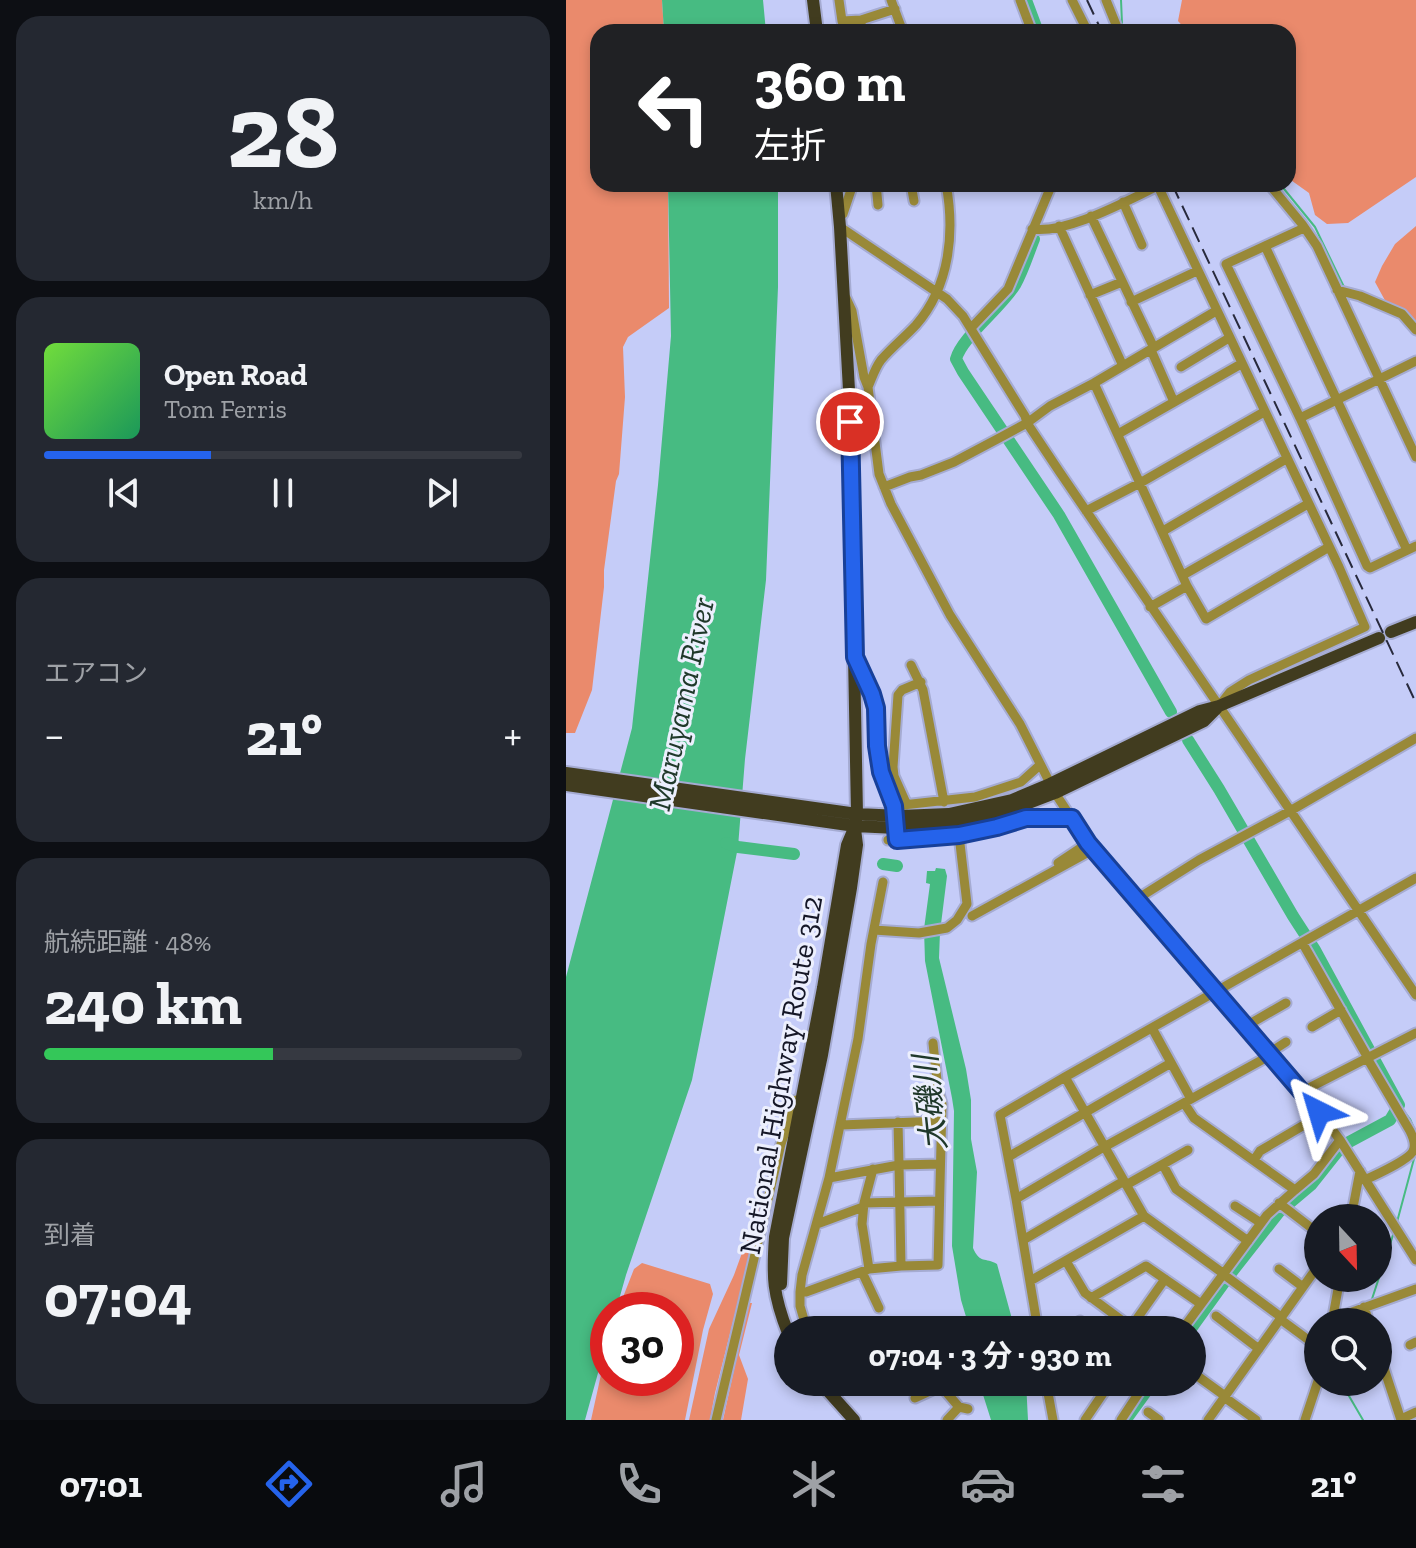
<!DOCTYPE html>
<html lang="ja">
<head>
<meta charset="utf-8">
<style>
	body { margin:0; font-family:"Zilla Slab","Noto Sans JP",serif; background:#242831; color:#f1f3f6; height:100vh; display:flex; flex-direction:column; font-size:30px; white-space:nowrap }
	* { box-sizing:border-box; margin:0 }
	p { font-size:26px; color:#9ea1a6 }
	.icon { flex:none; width:44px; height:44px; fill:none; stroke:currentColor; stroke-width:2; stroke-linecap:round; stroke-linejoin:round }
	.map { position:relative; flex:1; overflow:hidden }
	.sheet { display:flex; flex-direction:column; gap:16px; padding:16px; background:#0d0f14; width:566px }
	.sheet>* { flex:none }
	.top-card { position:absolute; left:24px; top:24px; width:706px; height:168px; border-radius:24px; box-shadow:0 4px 12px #0003; background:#202124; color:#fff; overflow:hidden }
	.needle { width:52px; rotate:158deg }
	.controls { position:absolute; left:738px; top:1204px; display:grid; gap:16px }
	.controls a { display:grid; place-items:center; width:88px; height:88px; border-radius:50%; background:#171b24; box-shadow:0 4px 12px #0003; font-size:40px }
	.speed { position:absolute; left:24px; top:1292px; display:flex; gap:16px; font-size:40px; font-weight:700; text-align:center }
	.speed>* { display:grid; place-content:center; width:104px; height:104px; border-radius:50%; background:#171b24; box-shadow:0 4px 12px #0003; line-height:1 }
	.speed .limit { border:12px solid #d22; background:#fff; color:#111 }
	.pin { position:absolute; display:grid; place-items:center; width:68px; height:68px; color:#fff; margin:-34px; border:4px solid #fff; border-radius:50%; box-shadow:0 2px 8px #0007 }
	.me { position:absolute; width:88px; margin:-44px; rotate:320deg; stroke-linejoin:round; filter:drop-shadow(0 0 6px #0008) }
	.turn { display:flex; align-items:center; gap:28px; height:168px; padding:0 32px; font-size:36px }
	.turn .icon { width:104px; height:104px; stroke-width:2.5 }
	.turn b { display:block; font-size:56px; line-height:68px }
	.big { font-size:60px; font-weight:700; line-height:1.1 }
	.sheet .card { flex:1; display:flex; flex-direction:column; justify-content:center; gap:12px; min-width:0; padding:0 28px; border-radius:24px; background:#242831 }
	.sheet .dial { align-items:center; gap:0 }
	.dial b { font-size:104px; line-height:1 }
	.song { display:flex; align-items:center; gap:24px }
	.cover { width:96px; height:96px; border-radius:12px; background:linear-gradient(135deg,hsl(100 70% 55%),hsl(150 70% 35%)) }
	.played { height:8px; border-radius:4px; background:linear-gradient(90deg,#2563eb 35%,#363941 35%) }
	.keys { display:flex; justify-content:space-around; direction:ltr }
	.heat { display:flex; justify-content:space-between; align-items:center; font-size:44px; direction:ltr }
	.charge { height:12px; border-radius:6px; background:linear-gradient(90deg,#34c759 48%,#363941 0) }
	.trip { position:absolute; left:208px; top:1316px; width:432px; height:80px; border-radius:40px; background:#171b24; box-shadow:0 4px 12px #0003; font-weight:700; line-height:80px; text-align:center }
	.dock { display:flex; height:128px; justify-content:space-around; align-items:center; background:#090b0e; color:#9ea1a6 }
	.dock .icon { width:56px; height:56px }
	.dock .active { color:#2563eb }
	.dock b { font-size:36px; color:#f1f3f6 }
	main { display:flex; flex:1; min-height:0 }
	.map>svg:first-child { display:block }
</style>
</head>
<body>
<main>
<section class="sheet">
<div class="card dial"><b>28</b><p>km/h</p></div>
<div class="card">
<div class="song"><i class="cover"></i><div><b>Open Road</b><p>Tom Ferris</p></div></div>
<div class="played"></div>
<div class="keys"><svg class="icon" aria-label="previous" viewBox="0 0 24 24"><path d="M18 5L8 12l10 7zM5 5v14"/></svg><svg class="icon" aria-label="pause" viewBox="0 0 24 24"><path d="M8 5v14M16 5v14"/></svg><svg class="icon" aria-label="next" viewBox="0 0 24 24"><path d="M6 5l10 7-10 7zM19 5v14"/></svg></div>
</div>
<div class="card"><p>エアコン</p>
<div class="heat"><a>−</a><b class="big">21°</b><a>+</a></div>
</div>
<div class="card"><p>航続距離 · 48%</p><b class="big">240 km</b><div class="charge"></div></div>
<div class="card"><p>到着</p><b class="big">07:04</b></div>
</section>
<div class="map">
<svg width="850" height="1420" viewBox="0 0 850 1420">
	<rect width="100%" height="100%" fill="#c5ccf8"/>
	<path fill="#ea8a6c" d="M0,0h96l2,32h-66v152h70l1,124 -41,29 -5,10 2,50 -6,77 -3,7 -12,89v17l-12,103 -17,43h-9z
		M616,0h234v177l-68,46 -21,1 -12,-9 -6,-22 -21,-15v-146h-100l-10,-11z
		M850,226v101l-22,-10 -19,-35 7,-16 13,-22z
		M197,1200v3l-48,190 -5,27h-21l20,-91 25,-54 24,-66z
		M76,1263l68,21 3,10 -10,36 -18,90h-94l17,-77v35h68v-68h-58l16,-41z
		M182,1303h4l-13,52 9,24 -7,41h-18l12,-55v-9z"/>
	<path fill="#47bb82" d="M96,0h101l3,32h-102z
		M102,184h110v103l-12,293 -21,179 -7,88 -46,233 -66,195 -10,35h-8v27l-23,83h-19v-443l66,-249 26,-243 13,-149z
		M370,868l9,1 2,7 -7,56 -1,26 27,111 5,31v39l6,33 -4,76c7,16 12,9 24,16l18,66h-45l-9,-30 -9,-54 2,-135 -2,-13 -27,-137 -1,-32 6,-45 -4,-1 1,-12h8z
		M413,1382h47l2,38h-37z"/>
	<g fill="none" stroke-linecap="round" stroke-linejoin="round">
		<path stroke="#47bb82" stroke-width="2" d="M555,0l1,23
			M714,184l35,43 29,60
			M837,1110l7,9 6,14
			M831,1222l18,-67
			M805,1302l23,-70
			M785,1382l-2,14 14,24"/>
		<path stroke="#47bb82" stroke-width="12" d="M460,0l12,32
			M468,239c-6,15 -11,32 -19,46 -14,23 -53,52 -59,74l7,13 96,143 112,197
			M622,740l31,49 74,127 22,34 84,155 -9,15 -41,22 -11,9 -27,34 -32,27 -48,61 -41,57
			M160,843l12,4 56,7
			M317,864l14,2
			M561,1418l26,-36"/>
		<defs>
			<path id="minor" d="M273,0l3,21 19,-1 34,-11
				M325,0l12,32
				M454,0l12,32
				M506,0l16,32
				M540,0l13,32
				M295,20l1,12
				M310,184l2,21
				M345,184l3,17
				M591,184l182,383 26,60 -116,53 -19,12 -11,14
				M703,184l33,40 15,22 99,211
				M557,202l19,43
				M525,216l63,132
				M273,217l4,-3 10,-30
				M493,226l64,140
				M274,227l107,72 16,17 62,100 2,7 32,48 357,524
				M738,228l-78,36 74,154 67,148 3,2 46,-22
				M466,229c35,5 94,-28 126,-43
				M699,246l142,304
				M771,290l23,6 42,18 14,16
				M524,295l32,-13
				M280,298l6,13 12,66 4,10 11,87 12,30 59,111 70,109 35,69 33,50 231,269 21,28 76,120
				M565,302l66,-31
				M405,328l37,-39 44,-105
				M585,350l23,52
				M615,367l48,-29
				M528,383l93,203 19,33 123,-72
				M302,387c4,-9 7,-19 13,-27 11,-13 24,-23 35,-35 34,-39 39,-93 30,-141
				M734,418l116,-57
				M552,434l123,-70
				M318,487l26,-10 11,-2 33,-13 49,-26 24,-13 23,-17 44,-23 122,-72
				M520,511l54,-28 124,-71
				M597,531l123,-72
				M617,575l125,-71
				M584,607l37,-21
				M290,660l16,34 4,14 1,38 4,26 13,34 81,-9 46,-15 19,-17
				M345,665l12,25 21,112
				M341,805l-13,-29 -1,-9 5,-72 4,-5 19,-8
				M322,840l71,-5 38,-8 29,-9h46
				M492,863l30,-20
				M571,899l62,-39 91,-49 126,-73
				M406,916l122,-67
				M308,930l45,3 28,-5 10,-8 10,-16 -8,-69
				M737,944l65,114
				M680,1026l40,-23
				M746,1027l29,-17
				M586,1028l39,71
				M703,1053l17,-11
				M499,1077l351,-199
				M737,1091l113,-58
				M618,1103l10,15 101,72 19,-16 26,-34
				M332,1122l1,43
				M275,1125l100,-4
				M442,1157l163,-94
				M688,1160l6,-9 61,-36
				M333,1165l2,101
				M597,1165l13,24 72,52
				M263,1178l29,-139 13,-95 12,-62
				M799,1180c10,-5 44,-20 48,-29 3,-6 0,-14 -3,-20l-43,-73
				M560,1185l62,-35
				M450,1199l88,-52 167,-92
				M298,1203l74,-2
				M713,1203l39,30
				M669,1206l26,17
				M578,1216l80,58
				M785,1218l9,-47
				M251,1224l46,-17
				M457,1240l101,-59
				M500,1261l19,32 50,37
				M303,1269l-7,-45 2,-21 9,-34
				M713,1269l24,18
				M296,1272l17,36
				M657,1274l58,43
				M464,1281l114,-65 -79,-139 -65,38 16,84 22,131
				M234,1292l2,-17 27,-97 70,-13 41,-1
				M525,1298l55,-32 55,38
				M798,1307l5,15
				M650,1316l43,33
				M714,1319l38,28
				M767,1319l83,-30
				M766,1322l8,-44
				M565,1327l34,-48
				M241,1330l-7,-24v-14h6l63,-23 32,-3 37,-1 4,-161 -4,-14 -5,-47
				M497,1330l17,-9 4,9
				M616,1330l85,-115 28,-25
				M844,1345l6,-3
				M812,1350l23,70
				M626,1372l33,24
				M480,1382l7,38
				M658,1397l32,23
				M349,1398l26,-12 18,21 9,2
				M582,1412l11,8
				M835,1419l15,-7
				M150,1420l65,-276 15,-44
				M381,1420l12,-13
				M519,1420l19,-28
				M555,1420l25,-38
				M642,1420l110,-154
				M739,1420l13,-39"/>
			<path id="highway" d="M247,0l4,32
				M825,632l25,-10
				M0,773l291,41 43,2 49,-2 63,-14 38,-16 150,-73 19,-5 160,-68
				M0,785l289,41 41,2 29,-1 31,-3 46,-11 53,-20 149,-72 13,-13
				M215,1284l2,-46 39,-183 29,-167 6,-43 -2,-16
				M222,1333c-15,-38 -16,-56 -13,-96l48,-249 24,-143 8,-19 2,-12 -8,-424 -9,-163 -4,-43
				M254,1382l34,38"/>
		</defs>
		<use href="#minor" stroke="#a5abd2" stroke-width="13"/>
		<use href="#highway" stroke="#a5abd2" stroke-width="16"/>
		<use href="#minor" stroke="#998938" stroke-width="9"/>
		<use href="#highway" stroke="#413c1f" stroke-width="12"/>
		<path stroke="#282a3d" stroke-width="2" stroke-dasharray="16 8" stroke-linecap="butt" d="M521,0l15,32
			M606,184l244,519"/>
	</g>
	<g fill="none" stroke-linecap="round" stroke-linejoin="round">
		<defs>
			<path id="route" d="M284,422l5,235 17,37 4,14 1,38 4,26 13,34 3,34 62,-5 38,-8 29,-9h46l16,25 231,269"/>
		</defs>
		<use href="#route" stroke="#184099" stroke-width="20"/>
		<use href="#route" stroke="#2563eb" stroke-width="14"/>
	</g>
	<g text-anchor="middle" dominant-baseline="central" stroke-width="6" stroke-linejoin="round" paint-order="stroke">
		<g font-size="30" fill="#151727" stroke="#eceffd">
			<text transform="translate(215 1075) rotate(-80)">National Highway Route 312</text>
		</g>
		<g font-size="32" font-style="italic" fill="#1f382a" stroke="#eceffd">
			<text transform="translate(115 704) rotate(-78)">Maruyama River</text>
			<text transform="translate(364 1103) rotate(-96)">大磯川</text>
		</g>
	</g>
</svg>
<div class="controls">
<a><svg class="needle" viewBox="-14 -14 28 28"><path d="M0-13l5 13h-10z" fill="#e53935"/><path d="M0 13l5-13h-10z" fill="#9ea1a6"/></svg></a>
<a><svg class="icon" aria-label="search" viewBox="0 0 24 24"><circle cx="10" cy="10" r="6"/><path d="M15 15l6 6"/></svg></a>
</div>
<div class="speed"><div class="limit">30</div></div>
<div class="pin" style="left:284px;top:422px;background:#d93025"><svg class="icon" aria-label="arrive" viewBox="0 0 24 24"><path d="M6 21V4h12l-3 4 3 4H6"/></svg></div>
<svg class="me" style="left:753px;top:1112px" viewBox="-20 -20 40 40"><path d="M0-17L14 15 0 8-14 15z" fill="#2563eb" stroke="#fff" stroke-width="4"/></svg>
<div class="trip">07:04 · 3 分 · 930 m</div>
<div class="top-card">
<div class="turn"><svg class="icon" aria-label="left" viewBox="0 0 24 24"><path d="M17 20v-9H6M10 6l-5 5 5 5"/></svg><div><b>360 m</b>左折</div></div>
</div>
</div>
</main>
<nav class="dock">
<b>07:01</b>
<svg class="icon active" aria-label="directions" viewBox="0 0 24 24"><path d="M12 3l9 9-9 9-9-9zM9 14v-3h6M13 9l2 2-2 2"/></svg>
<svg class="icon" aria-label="music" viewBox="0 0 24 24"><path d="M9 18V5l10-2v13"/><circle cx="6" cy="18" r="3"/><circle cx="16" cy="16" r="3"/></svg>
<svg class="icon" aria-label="phone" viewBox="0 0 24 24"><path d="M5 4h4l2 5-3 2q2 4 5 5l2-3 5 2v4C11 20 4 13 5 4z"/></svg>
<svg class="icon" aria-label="climate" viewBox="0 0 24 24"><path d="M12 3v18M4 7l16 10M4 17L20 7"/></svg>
<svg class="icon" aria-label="car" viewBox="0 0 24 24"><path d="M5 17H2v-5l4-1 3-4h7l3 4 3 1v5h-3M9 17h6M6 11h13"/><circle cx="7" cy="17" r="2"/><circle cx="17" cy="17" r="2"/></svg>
<svg class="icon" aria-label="filters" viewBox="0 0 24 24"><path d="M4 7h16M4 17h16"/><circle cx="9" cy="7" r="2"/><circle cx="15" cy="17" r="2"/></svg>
<b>21°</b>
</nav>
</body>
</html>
